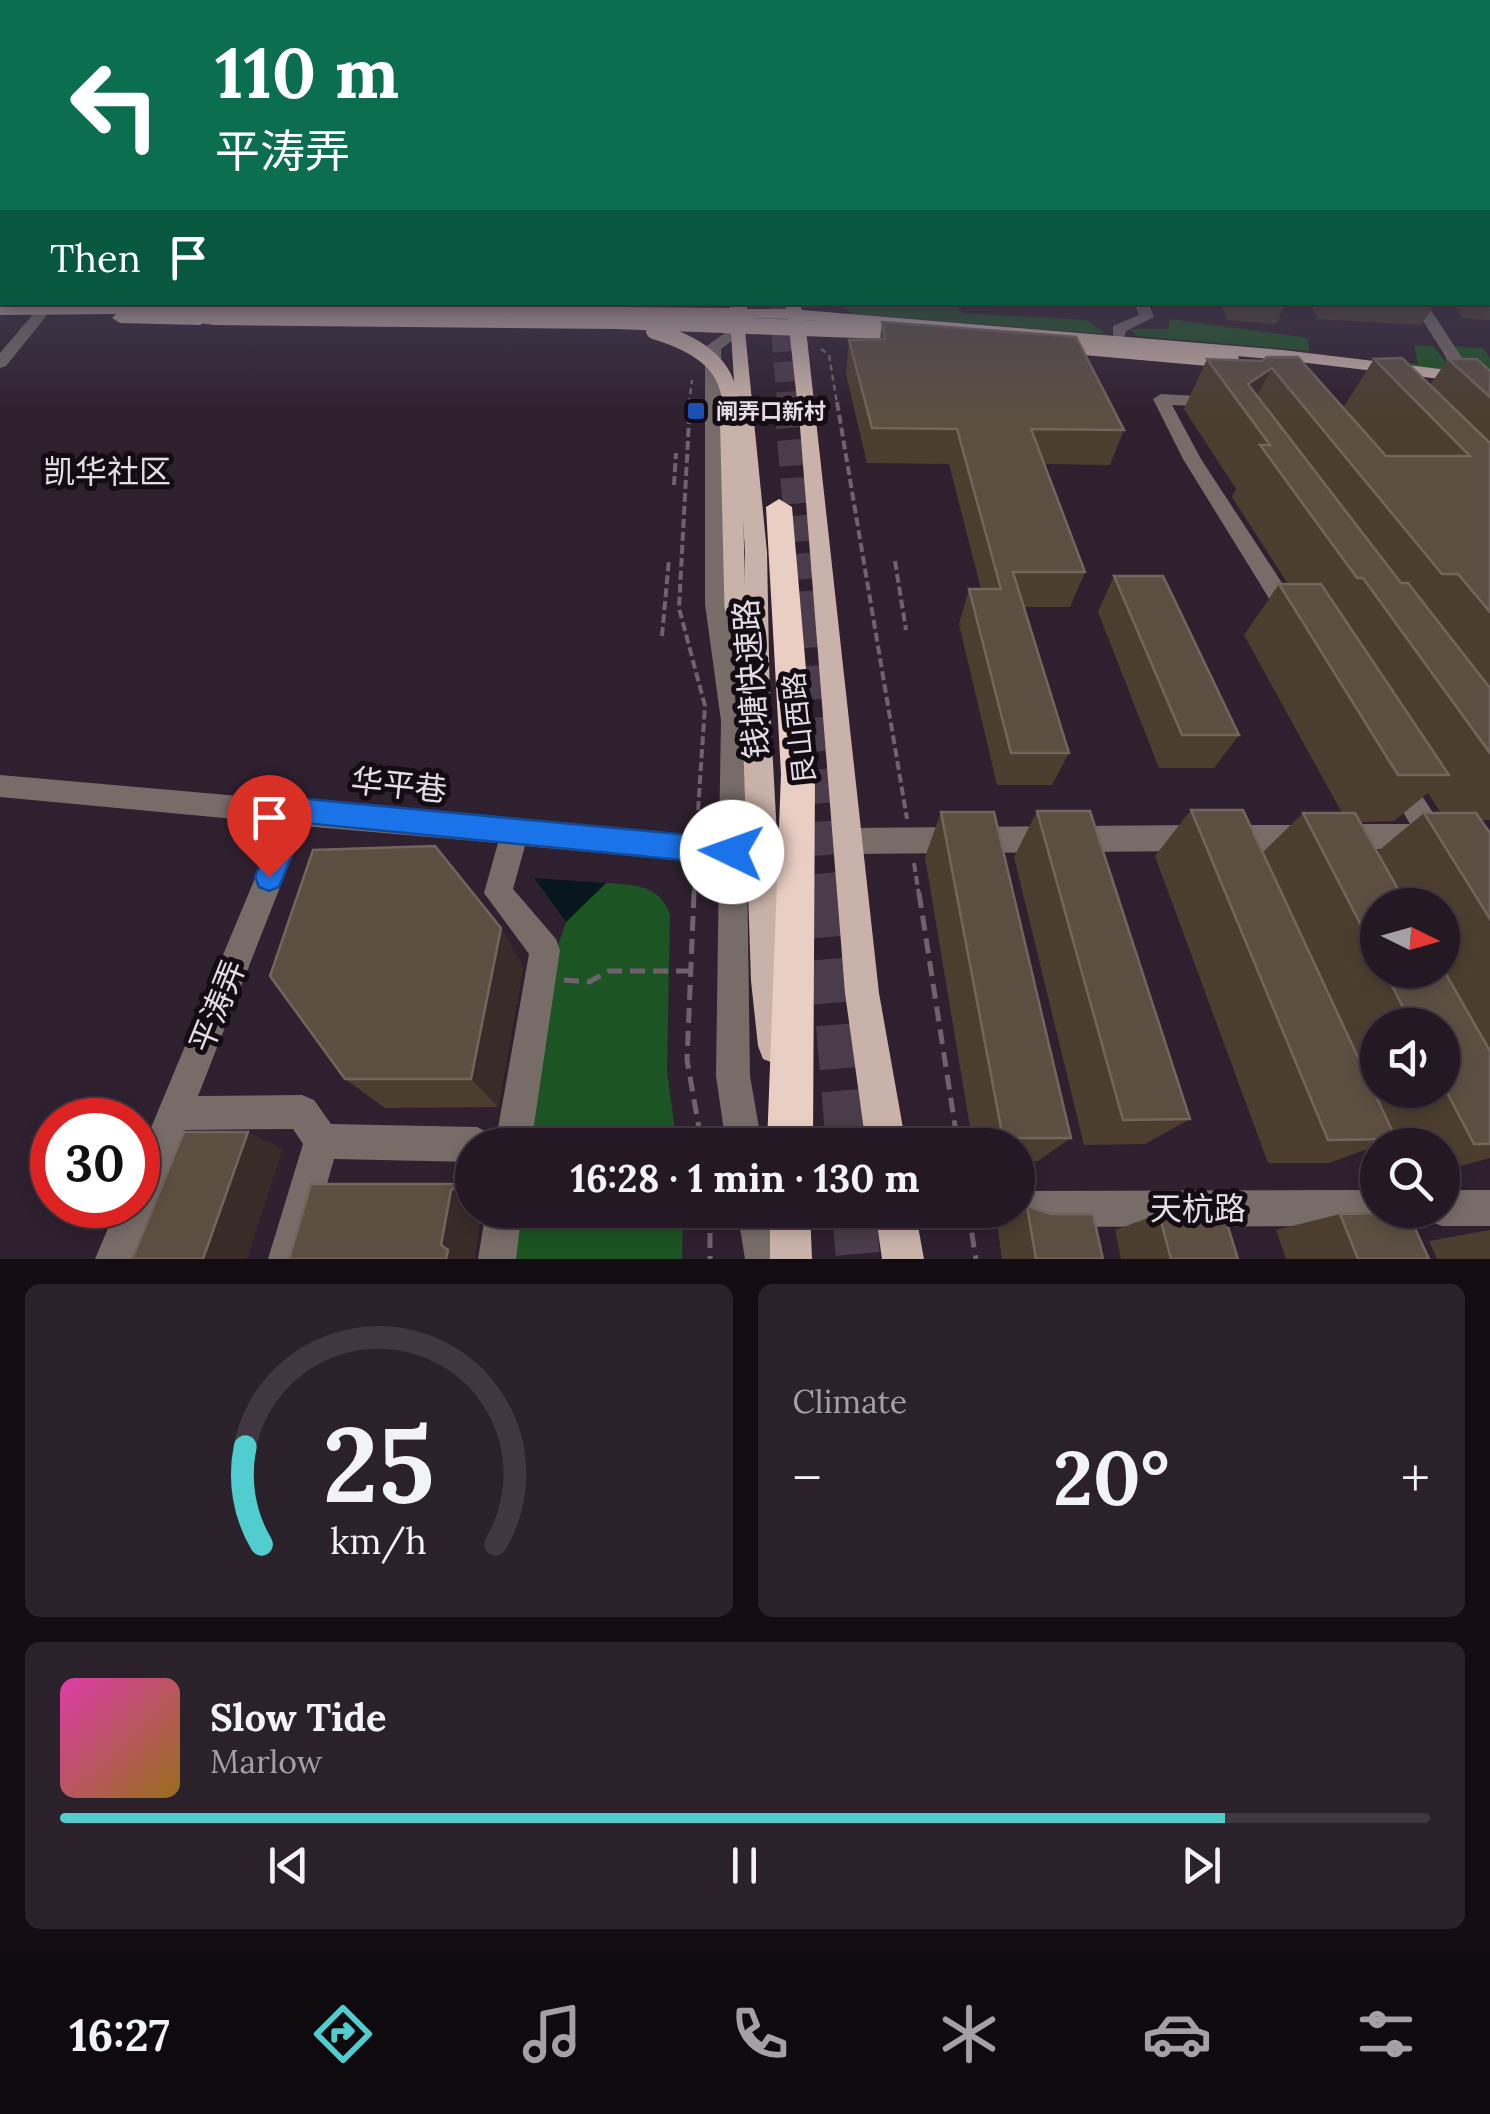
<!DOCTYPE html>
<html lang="en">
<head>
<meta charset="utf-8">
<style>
	body { margin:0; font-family:Lora,"Noto Sans SC",serif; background:#2b212b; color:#f1f3f6; height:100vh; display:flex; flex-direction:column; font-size:38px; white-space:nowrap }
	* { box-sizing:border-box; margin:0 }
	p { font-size:32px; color:#a3a0a6 }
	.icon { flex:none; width:55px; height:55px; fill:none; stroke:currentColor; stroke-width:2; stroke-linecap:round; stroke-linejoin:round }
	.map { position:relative; height:1259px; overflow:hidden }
	.details { display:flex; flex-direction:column; gap:25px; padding:25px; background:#130d13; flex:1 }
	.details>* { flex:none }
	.guide { position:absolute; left:0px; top:0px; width:1490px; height:305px; box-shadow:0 5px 15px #0003,0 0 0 2px #403741; background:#0b6e4f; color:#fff; overflow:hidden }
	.needle { width:65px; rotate:95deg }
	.buttons { position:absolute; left:1360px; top:888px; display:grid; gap:20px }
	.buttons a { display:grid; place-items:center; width:100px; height:100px; border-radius:50%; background:#231823; box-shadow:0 5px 15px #0003,0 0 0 2px #403741; font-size:50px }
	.speed { position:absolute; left:30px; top:1098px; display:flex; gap:20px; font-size:50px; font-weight:700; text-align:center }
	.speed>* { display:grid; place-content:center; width:130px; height:130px; border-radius:50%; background:#231823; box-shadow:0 5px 15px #0003,0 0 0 2px #403741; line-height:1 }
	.speed .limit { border:15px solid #d22; background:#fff; color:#111 }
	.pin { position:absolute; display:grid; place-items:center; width:85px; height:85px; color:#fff; margin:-102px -42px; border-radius:50% 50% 50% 0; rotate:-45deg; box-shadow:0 0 10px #0007 }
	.pin .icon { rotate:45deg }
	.me { position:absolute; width:110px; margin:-55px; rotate:273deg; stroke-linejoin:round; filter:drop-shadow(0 0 8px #0008) }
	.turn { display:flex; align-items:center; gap:35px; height:210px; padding:0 50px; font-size:45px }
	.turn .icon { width:130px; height:130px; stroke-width:2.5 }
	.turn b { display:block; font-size:70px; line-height:85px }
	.then { display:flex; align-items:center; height:95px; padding:0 50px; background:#0003; gap:20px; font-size:38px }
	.big { font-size:75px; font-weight:800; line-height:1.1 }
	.details .tile { flex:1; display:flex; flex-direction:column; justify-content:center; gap:15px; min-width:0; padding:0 35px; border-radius:15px; background:#2b212b }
	.details .dial { align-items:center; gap:0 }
	.dial svg { height:260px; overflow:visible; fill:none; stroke:#403741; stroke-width:7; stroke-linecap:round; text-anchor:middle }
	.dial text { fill:#f1f3f6; stroke:none }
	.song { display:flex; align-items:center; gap:30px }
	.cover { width:120px; height:120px; border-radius:15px; background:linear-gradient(135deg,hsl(320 70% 55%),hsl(40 70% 35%)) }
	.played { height:10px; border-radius:5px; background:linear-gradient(90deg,#52cdcf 85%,#403741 85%) }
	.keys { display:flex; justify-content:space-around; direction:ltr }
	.heat { display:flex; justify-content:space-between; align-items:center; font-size:55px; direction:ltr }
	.details .tiles { flex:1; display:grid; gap:25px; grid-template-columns:1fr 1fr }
	.tile:last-child { grid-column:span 2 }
	.trip { position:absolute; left:455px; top:1128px; width:580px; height:100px; border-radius:50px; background:#231823; box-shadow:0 5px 15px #0003,0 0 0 2px #403741; font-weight:800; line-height:100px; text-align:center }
	.tab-bar { display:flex; height:160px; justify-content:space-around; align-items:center; background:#0e0a0e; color:#a3a0a6 }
	.tab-bar .icon { width:70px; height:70px }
	.tab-bar .on { color:#52cdcf }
	.tab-bar b { font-size:45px; color:#f1f3f6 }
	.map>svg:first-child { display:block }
</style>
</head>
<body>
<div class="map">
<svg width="1490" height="1259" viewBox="0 0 1490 1259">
	<rect width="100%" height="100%" fill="#2f202f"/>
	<path fill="#1c5423" d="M836,303h120l6,10 125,7 19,14 -253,-20z
		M1170,319l138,19 1,13 -173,-15 -5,-7h37z
		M1414,345l19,1 13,16 8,-16 29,2 7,10v19l-109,-11 -9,-5 46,3z
		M606,883c28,2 54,1 64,32l-3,157 10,73h-147l28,-200 8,-23z
		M522,1210h161l-1,49h-167z"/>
	<path fill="#07171d" d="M534,878l72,5 -40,39z"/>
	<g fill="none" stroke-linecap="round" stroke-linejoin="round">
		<path stroke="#4a3c4a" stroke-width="20" stroke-dasharray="20 10" stroke-linecap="butt" d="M779,302l8,102"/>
		<path stroke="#4a3c4a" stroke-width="26" stroke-dasharray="26 12" stroke-linecap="butt" d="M787,402l18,215"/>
		<path stroke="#4a3c4a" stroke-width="34" stroke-dasharray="34 18" stroke-linecap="butt" d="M805,614l23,281"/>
		<path stroke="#4a3c4a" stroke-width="44" stroke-dasharray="44 22" stroke-linecap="butt" d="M827,893l21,252
			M854,1210l4,49"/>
		<path stroke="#6f626f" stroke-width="2.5" stroke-dasharray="6 4" stroke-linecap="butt" d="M821,349l8,6 8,49
			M689,404l3,-24"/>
		<path stroke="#6f626f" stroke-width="4" stroke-dasharray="9 4" stroke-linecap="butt" d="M690,402l-11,206 26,98 -8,120
			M837,402l70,417
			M674,485l2,-32
			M895,561l11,69
			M662,636l7,-77
			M914,863l5,32
			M694,895l1,-24"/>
		<path stroke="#6f626f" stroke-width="5" stroke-dasharray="15 8" stroke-linecap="butt" d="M694,893l-7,167 15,85
			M919,893l39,252
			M564,980l25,2 20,-11h82
			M710,1210v49
			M968,1210l8,49"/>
		<path fill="#776c68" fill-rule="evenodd" d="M1134,302h14l6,15 -28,14 -3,13h-10v-18l26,-11z
			M1406,302h16l9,8 44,68 -2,3h-12l-41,-65z
			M35,312l12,3 -41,51 -6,2v-15z
			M732,328l13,3 -24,18 6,255 18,117 5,355 12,69h-36l-10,-69 3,-212 -194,-18 -12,43 43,50 4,11 -29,195h-36l34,-191 -45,-61 14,-50 -194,-17 -106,270 104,-1 12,5 17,24 146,3 12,6 6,12h-23v17l-138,-3 -28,100h-38l35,-115 -10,-15 -108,1 -52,129h-38l23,-54h20v-46l140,-336 -278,-26v-22l719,63 2,-117 -16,-117v-257z
			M1161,394l54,3 8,5 -8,5 -43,-2 29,54 98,150 3,6 -3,6h-16l-100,-162 -30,-60z
			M1398,770l9,3 40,61 4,9 -4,9 -10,4 -12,-8 -86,2 -10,-4 -4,-9 4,-9 10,-4h71l-25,-43 4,-8z
			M1197,825l10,4 4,9 -4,9 -10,4 -348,3 -10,-4 -4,-9 4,-9 10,-4z
			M1229,825h78l10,4 4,9 -4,9 -10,4h-78l-10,-4 -4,-9 4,-9z
			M1378,1190v20h18l-5,11 -13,5 -360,1 -13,-5 -5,-12h18v-19z
			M1442,1190h48v36h-48l-13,-5 -5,-11h18z
			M486,1210h36l-6,49h-38z
			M737,1210h36l10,49h-38z"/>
		<path fill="#c9b2a9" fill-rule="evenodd" d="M0,265l2,1v10l-2,-1z
			M731,302h16v7h39l1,-6 11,-1 4,8 481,40 207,25v10l-207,-25 -478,-40 74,673 27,152h-40l-21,-152 -45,-566 -12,-108 -42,-1 -1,13 22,221 3,156 15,273 9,65 -5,13 -13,5 -13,-5 -5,-13 -7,-65 -9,-273 3,-156 -15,-234 -552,-5 -8,-5 8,-5 552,5z
			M138,304l8,5 -7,5 61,1 8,5 -8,5 -80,-2 -8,-5 4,-4 -116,1v-10z
			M770,1210h40l2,49h-42z
			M875,1210h40l9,49h-42z"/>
		<path fill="#e9cec3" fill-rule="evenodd" d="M779,499l13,8 23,267 -2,371h-46l14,-371 -15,-267z"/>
		<path stroke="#c9b2a9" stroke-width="16" d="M108,302l107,15 401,4 295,11
			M654,331c37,11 75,30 76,73
			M1051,344l180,16"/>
		<path stroke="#c9b2a9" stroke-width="21" d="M730,402l5,205"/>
	</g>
	<path fill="#4c3e2f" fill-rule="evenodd" d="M1488,242l2,2v76l-27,-2 -9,-13 -19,-1 -14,21 -103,-6 -9,-17h179z
		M1096,302h29l-1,3z
		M1220,302h67l-11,22 -49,-4z
		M882,322l242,108 -14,35 -66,-1 41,108 -15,35h-46l45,146 -17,32h-55l-38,-161 10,-35h12l-32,-125 -82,-1 -21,-89 3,-34h31z
		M1207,359l55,2 81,47 31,-49 56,26 18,-26 42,12v449h-8l8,13v325l-30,8h-18v-21h-54l-1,-3 -58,21h-61l-113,-307 36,-46 72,42 40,-39h39l-98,-178 35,-51h9l-56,-87 4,-8 -52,-80zM1428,793l13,20h-17l-47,39 -17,-30 34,-1zM1378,905h64v65h-64zM1378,1025h64v65h-64z
		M1114,576l125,159 -25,33h-55l-61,-156z
		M1037,811l153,308 -45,25 -61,1 -70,-288z
		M941,812l130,326 -33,23 -20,1v-17h-45l-48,-288z
		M501,928l22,39 -25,140 -113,1 -40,-29z
		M1027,1206l76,53h-101l-5,-36z
		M1159,1214l79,45h-117l-6,-29z
		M1340,1214l89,45h-143l-10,-29z
		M1490,1230v29h-53l-8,-18z"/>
	<path fill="#392b27" d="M1272,368l-25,46 1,-30z
		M501,928l22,39 -25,140 -27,-28z
		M248,1132l35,17 -36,110h-44z
		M461,1184l11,8v18h10l-7,49h-29l-5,-14 10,-55z"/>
	<path fill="#5c4f42" stroke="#72655c" stroke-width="2.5" d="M1488,242l2,2v20l-2,-3z
		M882,322l194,15 48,93 -93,-1 54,143h-72l56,181h-58l-42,-164h32l-44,-160 -85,-1 -23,-88 36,-1z
		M1267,357h31l88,99h84l-96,-97 28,-1 88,85v169l-32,-38h-16l-170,-206 -24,16 153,199h7l82,105v65l-127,-175h-6l-97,-133h10l-63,-86 55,2z
		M1448,359h29l13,12v26z
		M1114,576h49l76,159h-57z
		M1279,584h42l128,191h-51z
		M1191,810h52l153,329 -68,1z
		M1037,811h53l100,308 -67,1z
		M941,812h53l77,326h-68z
		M1303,813h52l52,92h-29v53z
		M1424,813h52l14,20v86z
		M435,846l66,82 -30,151h-126l-75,-103 43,-126z
		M1442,967l48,84v93h-16l-32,-61v-58h-30l-28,-55h58z
		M184,1132h64l-45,127h-71z
		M311,1184h150l-10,6 -10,55 7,5 -2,9h-157z
		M1027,1206l24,8h42l10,45h-67z
		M1408,1213l21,46h-71l-18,-45z
		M1159,1214h65l14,45h-67z"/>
	<linearGradient id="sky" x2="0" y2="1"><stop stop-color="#1a121a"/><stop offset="0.58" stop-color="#474258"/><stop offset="1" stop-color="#474258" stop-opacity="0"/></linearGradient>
	<rect width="1490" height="417" fill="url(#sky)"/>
	<path fill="#1a73e8" stroke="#114b97" stroke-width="2.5" d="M296,798l436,41 10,4 4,9 -4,9 -10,4 -427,-42 -26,64 -10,4 -10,-4 -4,-10 32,-76z"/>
	<rect fill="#1a4fb4" stroke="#130d13" stroke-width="4" x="686" y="401" width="20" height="20" rx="5"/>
	<g text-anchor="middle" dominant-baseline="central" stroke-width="10" stroke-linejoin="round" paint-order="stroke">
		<g font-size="22" font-weight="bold" fill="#e6dce6" stroke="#130d13" text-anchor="start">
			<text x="716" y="411">闸弄口新村</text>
		</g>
		<g font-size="28" fill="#e6dce6" stroke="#130d13">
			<text transform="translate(799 728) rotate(-96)">艮山西路</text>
		</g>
		<g font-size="32" fill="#e6dce6" stroke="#130d13">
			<text x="107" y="471">凯华社区</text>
		</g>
		<g font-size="32" fill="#e6dce6" stroke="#130d13">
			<text transform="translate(751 679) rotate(-94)">钱塘快速路</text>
			<text transform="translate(399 785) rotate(6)">华平巷</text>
			<text transform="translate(217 1006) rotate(-68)">平涛弄</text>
			<text x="1198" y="1208">天杭路</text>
		</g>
	</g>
</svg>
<div class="buttons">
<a><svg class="needle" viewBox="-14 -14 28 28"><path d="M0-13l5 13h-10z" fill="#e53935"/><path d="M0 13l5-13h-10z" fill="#a3a0a6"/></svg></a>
<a><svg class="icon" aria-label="sound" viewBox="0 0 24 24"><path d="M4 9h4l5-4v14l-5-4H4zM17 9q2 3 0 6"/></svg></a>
<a><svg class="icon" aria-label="search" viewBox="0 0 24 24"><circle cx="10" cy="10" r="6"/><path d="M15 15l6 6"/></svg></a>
</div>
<div class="speed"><div class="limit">30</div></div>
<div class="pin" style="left:269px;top:877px;background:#d93025"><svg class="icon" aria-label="arrive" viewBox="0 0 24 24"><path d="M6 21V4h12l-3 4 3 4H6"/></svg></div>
<svg class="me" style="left:732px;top:852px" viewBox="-20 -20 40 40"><circle r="19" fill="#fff"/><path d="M0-13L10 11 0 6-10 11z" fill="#1a73e8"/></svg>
<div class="trip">16:28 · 1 min · 130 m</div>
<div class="guide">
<div class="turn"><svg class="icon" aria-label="left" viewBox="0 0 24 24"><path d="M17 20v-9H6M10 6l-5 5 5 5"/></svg><div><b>110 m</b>平涛弄</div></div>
<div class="then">Then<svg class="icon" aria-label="arrive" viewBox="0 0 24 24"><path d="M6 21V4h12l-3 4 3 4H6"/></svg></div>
</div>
</div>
<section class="details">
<div class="tiles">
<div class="tile dial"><svg viewBox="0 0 100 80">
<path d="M14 69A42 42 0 1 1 86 69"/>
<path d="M14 69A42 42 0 0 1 9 39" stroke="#52cdcf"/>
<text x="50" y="56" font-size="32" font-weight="700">25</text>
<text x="50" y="72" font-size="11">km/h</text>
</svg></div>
<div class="tile"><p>Climate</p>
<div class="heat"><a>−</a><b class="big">20°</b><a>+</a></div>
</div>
<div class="tile">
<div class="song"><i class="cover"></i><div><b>Slow Tide</b><p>Marlow</p></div></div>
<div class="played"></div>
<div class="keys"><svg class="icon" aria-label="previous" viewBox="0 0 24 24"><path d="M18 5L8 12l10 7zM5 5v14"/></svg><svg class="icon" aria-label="pause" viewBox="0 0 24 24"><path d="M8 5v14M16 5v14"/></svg><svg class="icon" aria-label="next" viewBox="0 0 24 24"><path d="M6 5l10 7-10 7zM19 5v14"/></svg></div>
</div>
</div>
</section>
<nav class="tab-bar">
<b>16:27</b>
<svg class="icon on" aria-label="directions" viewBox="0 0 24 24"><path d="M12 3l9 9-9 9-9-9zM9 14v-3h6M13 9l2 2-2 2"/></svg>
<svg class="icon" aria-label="music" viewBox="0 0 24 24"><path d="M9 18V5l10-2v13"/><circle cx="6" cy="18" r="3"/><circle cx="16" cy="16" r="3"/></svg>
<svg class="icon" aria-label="phone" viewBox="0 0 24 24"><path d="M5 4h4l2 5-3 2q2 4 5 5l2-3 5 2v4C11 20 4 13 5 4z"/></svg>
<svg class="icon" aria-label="climate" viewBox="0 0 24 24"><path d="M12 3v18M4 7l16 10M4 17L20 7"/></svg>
<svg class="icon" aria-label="car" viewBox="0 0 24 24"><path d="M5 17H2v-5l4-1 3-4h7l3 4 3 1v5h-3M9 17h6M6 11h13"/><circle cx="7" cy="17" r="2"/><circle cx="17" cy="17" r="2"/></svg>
<svg class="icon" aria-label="filters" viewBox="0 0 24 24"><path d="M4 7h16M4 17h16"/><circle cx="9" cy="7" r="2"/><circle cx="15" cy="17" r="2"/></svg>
</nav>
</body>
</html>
